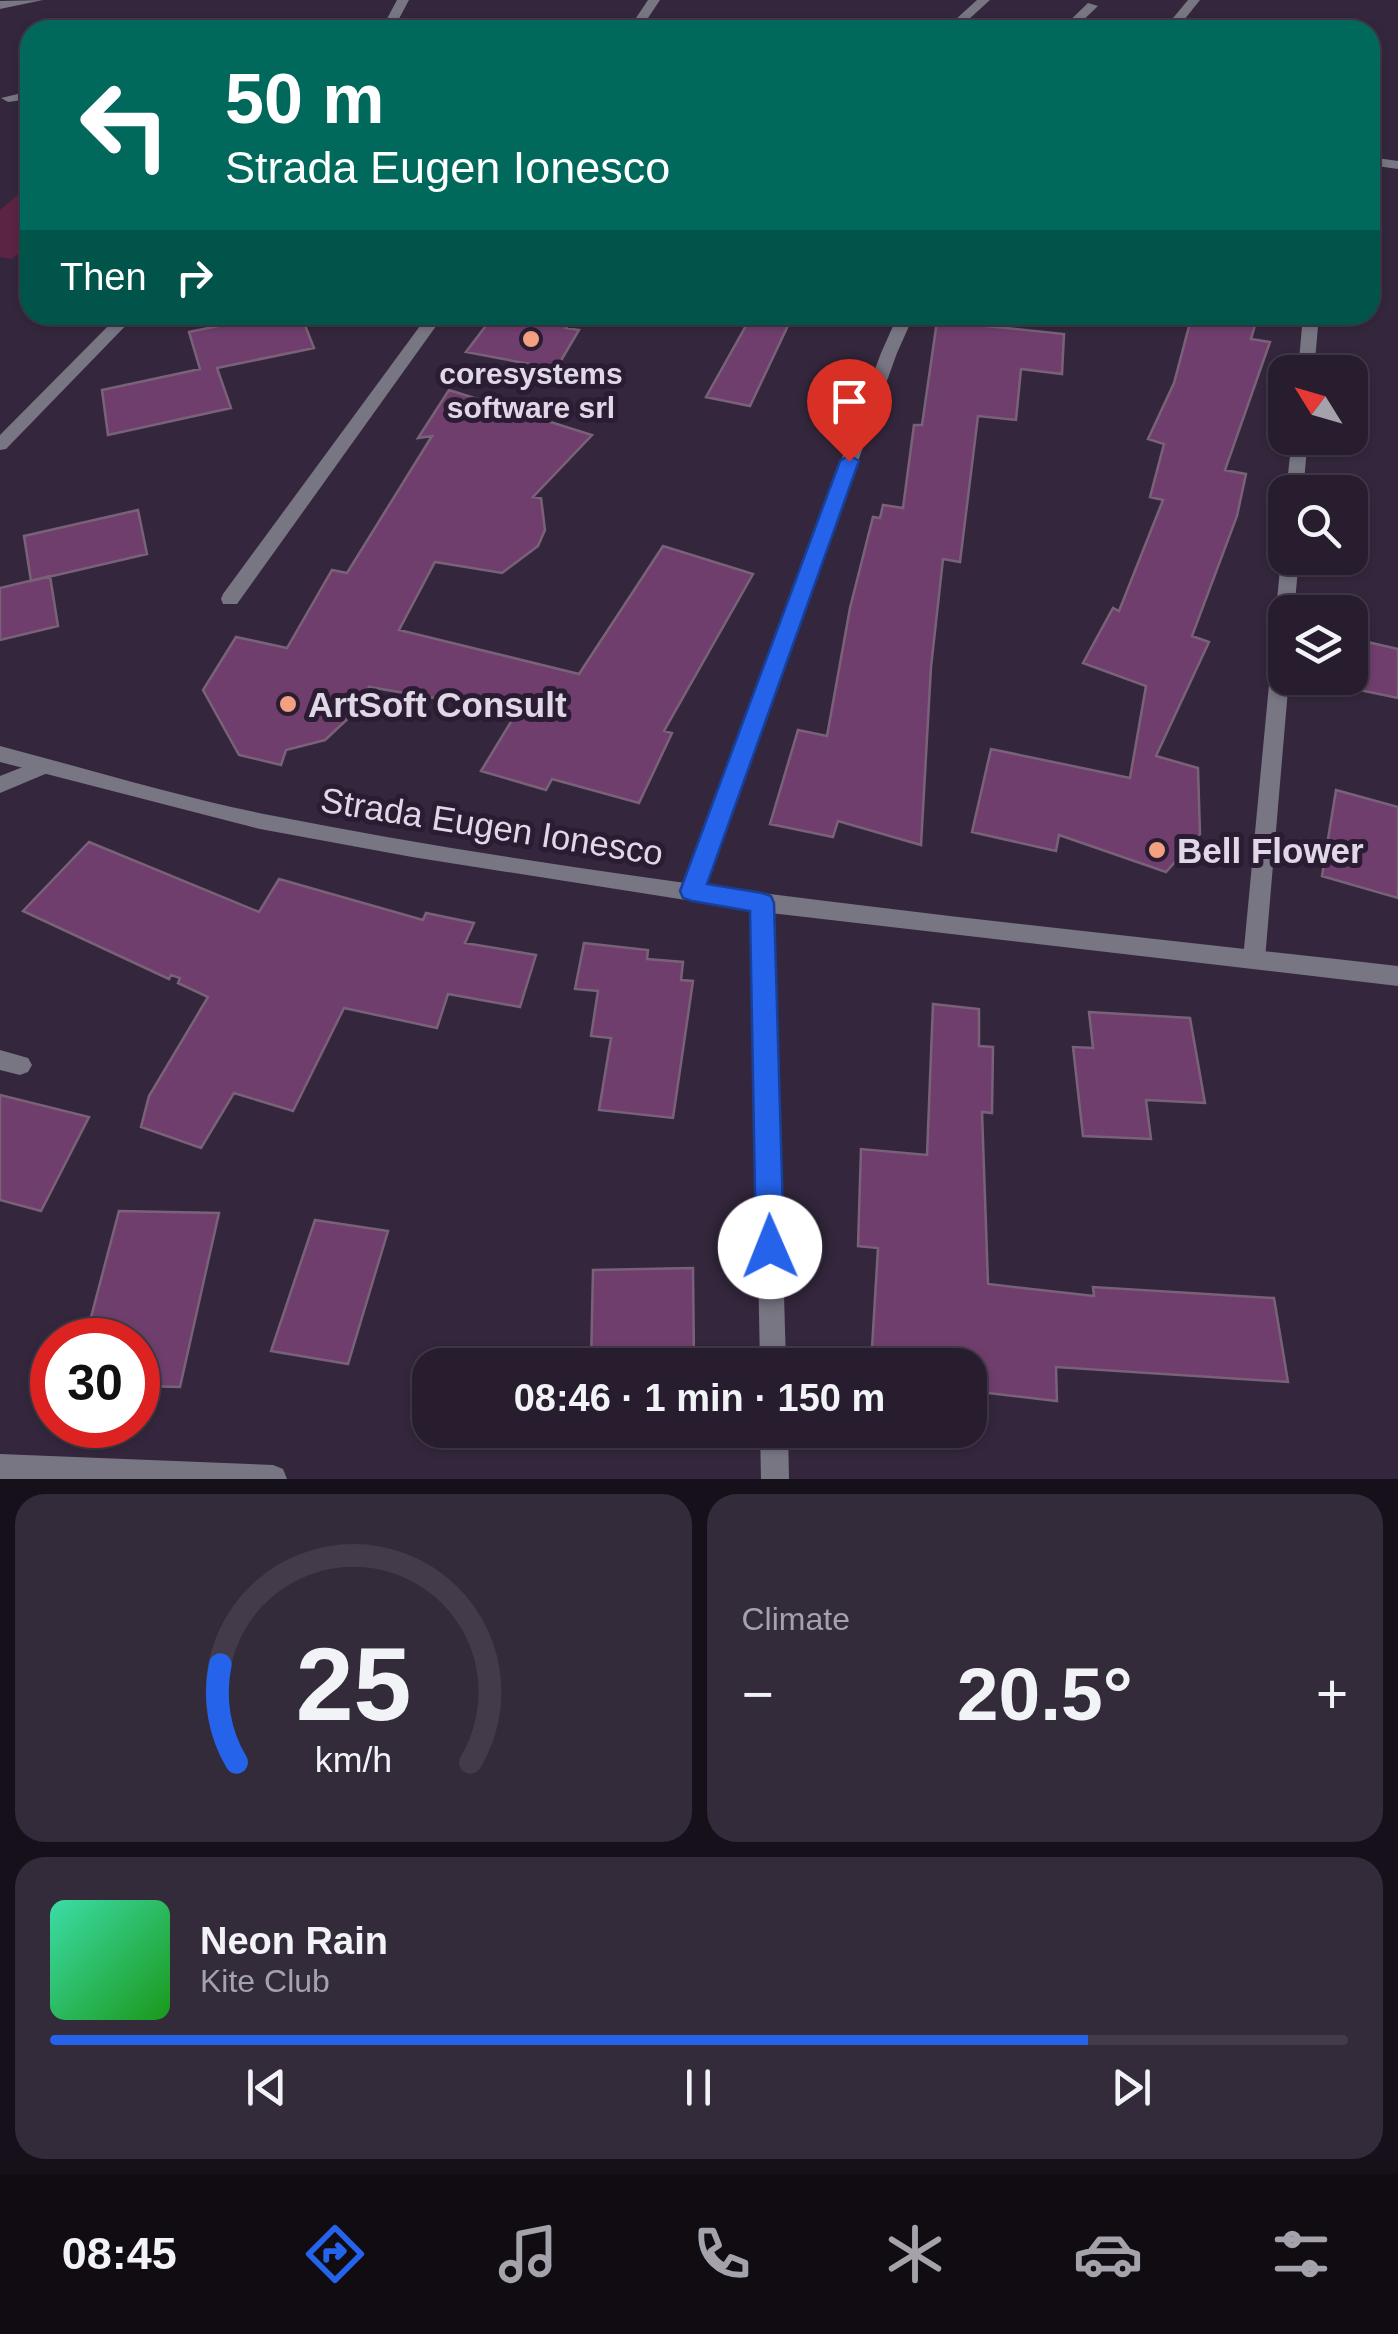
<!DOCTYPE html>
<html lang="en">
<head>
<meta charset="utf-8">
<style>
	body { margin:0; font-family:Helvetica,sans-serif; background:#332a3a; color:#f1f3f6; height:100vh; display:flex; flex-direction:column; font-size:38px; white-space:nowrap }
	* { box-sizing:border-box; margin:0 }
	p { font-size:32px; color:#a4a2aa }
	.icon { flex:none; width:55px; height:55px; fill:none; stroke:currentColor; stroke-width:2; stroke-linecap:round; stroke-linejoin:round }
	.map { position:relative; height:1479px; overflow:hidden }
	.drawer { display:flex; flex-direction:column; gap:15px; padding:15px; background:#151019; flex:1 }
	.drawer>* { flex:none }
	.banner { position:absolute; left:20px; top:20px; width:1360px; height:305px; border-radius:30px; box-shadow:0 2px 8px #0004,0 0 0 2px #433b4a; background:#00695c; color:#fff; overflow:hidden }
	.needle { width:65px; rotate:307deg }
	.tools { position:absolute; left:1268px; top:355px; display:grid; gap:20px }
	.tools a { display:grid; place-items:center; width:100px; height:100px; border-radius:20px; background:#271d2e; box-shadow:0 2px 8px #0004,0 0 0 2px #433b4a; font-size:50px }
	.speed { position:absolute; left:30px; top:1318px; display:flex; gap:20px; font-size:50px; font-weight:700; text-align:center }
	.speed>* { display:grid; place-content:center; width:130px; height:130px; border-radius:50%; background:#271d2e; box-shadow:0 2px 8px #0004,0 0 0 2px #433b4a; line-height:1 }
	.speed .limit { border:15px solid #d22; background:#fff; color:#111 }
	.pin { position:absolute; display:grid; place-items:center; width:85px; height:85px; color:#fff; margin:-102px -42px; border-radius:50% 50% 50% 0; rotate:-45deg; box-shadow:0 0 10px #0007 }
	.pin .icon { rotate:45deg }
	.me { position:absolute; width:110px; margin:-55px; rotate:359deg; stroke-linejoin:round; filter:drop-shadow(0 0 8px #0008) }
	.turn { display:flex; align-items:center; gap:35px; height:210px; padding:0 40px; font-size:45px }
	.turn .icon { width:130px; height:130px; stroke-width:2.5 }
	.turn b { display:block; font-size:70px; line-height:85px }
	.then { display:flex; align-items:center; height:95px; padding:0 40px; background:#0003; gap:20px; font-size:38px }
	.big { font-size:75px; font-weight:700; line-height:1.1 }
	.drawer .widget { flex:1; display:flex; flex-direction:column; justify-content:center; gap:15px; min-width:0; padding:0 35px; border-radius:30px; background:#332a3a }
	.drawer .dial { align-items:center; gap:0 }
	.dial svg { height:260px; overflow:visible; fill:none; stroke:#433b4a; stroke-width:7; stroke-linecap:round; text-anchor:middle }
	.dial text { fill:#f1f3f6; stroke:none }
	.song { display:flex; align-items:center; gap:30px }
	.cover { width:120px; height:120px; border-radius:15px; background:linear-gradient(135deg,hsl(160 70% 55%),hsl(120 70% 35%)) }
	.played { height:10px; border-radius:5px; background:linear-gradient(90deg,#2563eb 80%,#433b4a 80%) }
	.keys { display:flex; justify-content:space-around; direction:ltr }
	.heat { display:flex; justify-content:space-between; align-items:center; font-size:55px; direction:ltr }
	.drawer .tiles { flex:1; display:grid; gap:15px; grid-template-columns:1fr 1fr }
	.widget:last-child { grid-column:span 2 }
	.trip { position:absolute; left:412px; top:1348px; width:575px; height:100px; border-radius:30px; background:#271d2e; box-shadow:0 2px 8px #0004,0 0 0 2px #433b4a; font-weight:700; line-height:100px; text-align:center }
	.dock { display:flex; height:160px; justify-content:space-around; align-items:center; background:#100c12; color:#a4a2aa }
	.dock .icon { width:70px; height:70px }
	.dock .active { color:#2563eb }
	.dock b { font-size:45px; color:#f1f3f6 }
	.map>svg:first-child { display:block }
</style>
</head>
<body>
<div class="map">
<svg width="1398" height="1479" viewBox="0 0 1398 1479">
	<rect width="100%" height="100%" fill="#34273d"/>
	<path fill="#5c2444" d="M30,184v59l-18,16 -12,-2v-47z"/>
	<path fill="#6f3e6d" stroke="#796277" stroke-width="2.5" d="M272,315h29l13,33 -97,20 14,40 -123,27 -6,-45 98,-21 -11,-37z
		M494,315h80l-8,13 13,2 -23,39 -90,-17z
		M752,315h41l-43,91 -44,-9z
		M1192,315h66l-7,24 19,3 -45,128 21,4 -9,42 -45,120 17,6 -53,114 42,12 2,66 -34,38 -107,-37 -3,16 -84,-19 19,-83 139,29 16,-92 -63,-23 30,-55 6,3 44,-111 -13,-3 14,-53 -16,-5 26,-56z
		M937,321l127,13 -2,40 -41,-5 -5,51 -38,-4 -18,146 -17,-3 -12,108 -10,178 -83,-24 -5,16 -63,-13 28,-94 29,6 23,-128 23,-91 7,1 3,-13 20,3 11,-83h8z
		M449,390l143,45 -59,62 8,1 4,32 -7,16 -36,27 -67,-11 -36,68 180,44 84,-128 90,28 -89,157 8,2 -33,70 -87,-24 -6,11 -65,-19 36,-59 -148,-25 -15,26 -29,27 -39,10 -5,15 -42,-10 -36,-65 33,-53 51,11 45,-78 15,3 85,-137 -14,2z
		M138,510l9,44 -116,27 -7,-45z
		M50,576l8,50 -58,14v-52z
		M1350,638l48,11v49l-48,-10z
		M1336,790l62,17v91l-76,-22z
		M89,842l170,70 20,-33 144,41 3,-7 48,10 -9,20 71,12 -16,52 -72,-13 -11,34 -93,-20 -51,103 -59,-18 -33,55 -60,-21 8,-31 59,-99 -30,-14 2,-5 -9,-3 -2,4 -146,-68z
		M584,943l64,7 -1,9 36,3 -2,18 12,1 -20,137 -74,-8 12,-72 -20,-2 7,-45 -23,-2z
		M933,1004l46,5v37l14,1 -1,66 -10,-1 6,172 106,12 -1,-9 181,11 14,84 -232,-15 1,34 -87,-10v-26h-99l7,-117 -20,-2 3,-97 66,6z
		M1089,1012l101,6 15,85 -59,-3 5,39 -68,-3 -10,-89 20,1z
		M0,1095l89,22 -48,94 -41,-11z
		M119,1211l100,2 -39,174 -42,-1v-46h-53z
		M315,1220l73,11 -40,133 -77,-13z
		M693,1268l1,97h-103l2,-95z"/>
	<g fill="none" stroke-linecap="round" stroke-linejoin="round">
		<path fill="#787683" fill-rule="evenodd" d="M977,0h13l-33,30h-13z
			M1188,0h12l-24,30h-13z
			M1088,3l10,3 -25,24h-13z
			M30,91v8l-22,3 -7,-4z
			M43,759l7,3 3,5 -3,5 -50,21v-17z
			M0,1050l28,8 4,7 -4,7 -8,3 -20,-5z"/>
		<path fill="#787683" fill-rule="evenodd" d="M43,0l-43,9v-8z
			M397,0h12l-16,30h-12z
			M648,0h12l-20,30h-12z
			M1370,157l28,4v8l-28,-4z
			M119,315h17l-130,134 -6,1v-15z
			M428,315h16l-207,289h-14l-2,-5 2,-5z
			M898,315h16l-17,38 -194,538 -3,6 -8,3 -8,-3 -3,-6 200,-538z
			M1303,315h16l-5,57h-16z
			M1292,438h16l-5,54h-17z
			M1285,553v5h14l-5,54h-9v66h4l-24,281 -3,7 -8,2 -8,-2 -3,-7 38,-401z
			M762,894l8,3 3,6 13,462h-26l-9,-462 3,-6z
			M760,1430h28l1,49h-28z
			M0,1454l273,11 10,4 4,10h-287z"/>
		<path fill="#787683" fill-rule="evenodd" d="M0,746c88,23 176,50 264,68 375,74 755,109 1134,152v20l-636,-74 -350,-55 -152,-28 -260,-67z"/>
	</g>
	<path fill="#2563eb" stroke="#184099" stroke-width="2.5" d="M849,455l10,6 -152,423 55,9 9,3 3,7 10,344 -4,10 -10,4 -10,-4 -4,-10 -6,-336 -58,-10 -9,-3 -3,-7 160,-430z"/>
	<g fill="#f2a081" stroke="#2a1d33" stroke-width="4">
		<circle cx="531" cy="339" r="10"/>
		<circle cx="288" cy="704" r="10"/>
		<circle cx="1157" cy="850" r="10"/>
	</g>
	<g text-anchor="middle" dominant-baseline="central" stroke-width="10" stroke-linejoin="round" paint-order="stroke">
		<g font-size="30" font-weight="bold" fill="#e1d8e7" stroke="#2a1d33">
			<text x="531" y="373">coresystems<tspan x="531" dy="34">software srl</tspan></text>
		</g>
		<g font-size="35" font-weight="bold" fill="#e1d8e7" stroke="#2a1d33" text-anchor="start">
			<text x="308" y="704">ArtSoft Consult</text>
			<text x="1177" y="850">Bell Flower</text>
		</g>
		<g font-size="35" fill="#e1d8e7" stroke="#2a1d33">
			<text transform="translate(492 826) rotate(9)">Strada Eugen Ionesco</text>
		</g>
	</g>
</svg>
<div class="tools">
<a><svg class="needle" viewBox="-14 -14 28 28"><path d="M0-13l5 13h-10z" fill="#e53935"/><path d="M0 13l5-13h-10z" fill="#a4a2aa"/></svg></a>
<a><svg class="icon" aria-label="search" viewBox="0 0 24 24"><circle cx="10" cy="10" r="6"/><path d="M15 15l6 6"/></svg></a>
<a><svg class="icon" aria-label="layers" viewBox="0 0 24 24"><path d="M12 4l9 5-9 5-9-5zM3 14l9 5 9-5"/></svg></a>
</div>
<div class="speed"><div class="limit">30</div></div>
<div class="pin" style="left:849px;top:461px;background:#d93025"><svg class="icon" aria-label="arrive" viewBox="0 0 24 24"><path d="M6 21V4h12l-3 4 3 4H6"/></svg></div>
<svg class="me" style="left:770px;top:1247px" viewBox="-20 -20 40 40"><circle r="19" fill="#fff"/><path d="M0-13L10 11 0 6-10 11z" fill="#2563eb"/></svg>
<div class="trip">08:46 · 1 min · 150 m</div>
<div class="banner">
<div class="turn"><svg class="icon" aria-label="left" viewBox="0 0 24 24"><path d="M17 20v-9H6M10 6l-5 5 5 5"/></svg><div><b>50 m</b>Strada Eugen Ionesco</div></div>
<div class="then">Then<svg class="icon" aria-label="right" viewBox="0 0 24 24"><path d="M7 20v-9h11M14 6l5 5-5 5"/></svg></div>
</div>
</div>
<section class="drawer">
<div class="tiles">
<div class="widget dial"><svg viewBox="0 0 100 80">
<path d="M14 69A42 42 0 1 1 86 69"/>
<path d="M14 69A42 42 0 0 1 9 39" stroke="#2563eb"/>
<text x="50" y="56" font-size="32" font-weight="700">25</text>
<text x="50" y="72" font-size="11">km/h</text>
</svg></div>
<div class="widget"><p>Climate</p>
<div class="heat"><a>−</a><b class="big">20.5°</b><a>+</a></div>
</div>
<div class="widget">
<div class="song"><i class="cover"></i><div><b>Neon Rain</b><p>Kite Club</p></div></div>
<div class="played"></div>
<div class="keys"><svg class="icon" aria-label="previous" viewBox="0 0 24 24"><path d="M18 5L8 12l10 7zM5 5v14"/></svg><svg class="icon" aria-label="pause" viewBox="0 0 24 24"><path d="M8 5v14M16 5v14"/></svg><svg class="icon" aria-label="next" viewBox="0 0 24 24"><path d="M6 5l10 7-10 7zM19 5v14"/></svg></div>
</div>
</div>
</section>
<nav class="dock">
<b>08:45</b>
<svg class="icon active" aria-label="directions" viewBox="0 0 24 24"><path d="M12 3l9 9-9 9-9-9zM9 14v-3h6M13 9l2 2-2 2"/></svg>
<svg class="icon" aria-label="music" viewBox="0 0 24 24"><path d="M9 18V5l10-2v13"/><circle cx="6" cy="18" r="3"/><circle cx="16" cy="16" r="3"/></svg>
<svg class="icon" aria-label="phone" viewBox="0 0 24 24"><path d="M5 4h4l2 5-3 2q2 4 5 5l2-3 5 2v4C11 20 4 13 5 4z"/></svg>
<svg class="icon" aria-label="climate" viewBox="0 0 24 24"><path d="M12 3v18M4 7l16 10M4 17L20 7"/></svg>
<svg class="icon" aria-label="car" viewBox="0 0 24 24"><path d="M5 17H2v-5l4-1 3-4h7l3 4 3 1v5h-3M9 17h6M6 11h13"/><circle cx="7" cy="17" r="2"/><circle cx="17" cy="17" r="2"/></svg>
<svg class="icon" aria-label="filters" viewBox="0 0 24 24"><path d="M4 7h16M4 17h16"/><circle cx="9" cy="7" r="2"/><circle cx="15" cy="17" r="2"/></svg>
</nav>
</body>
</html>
